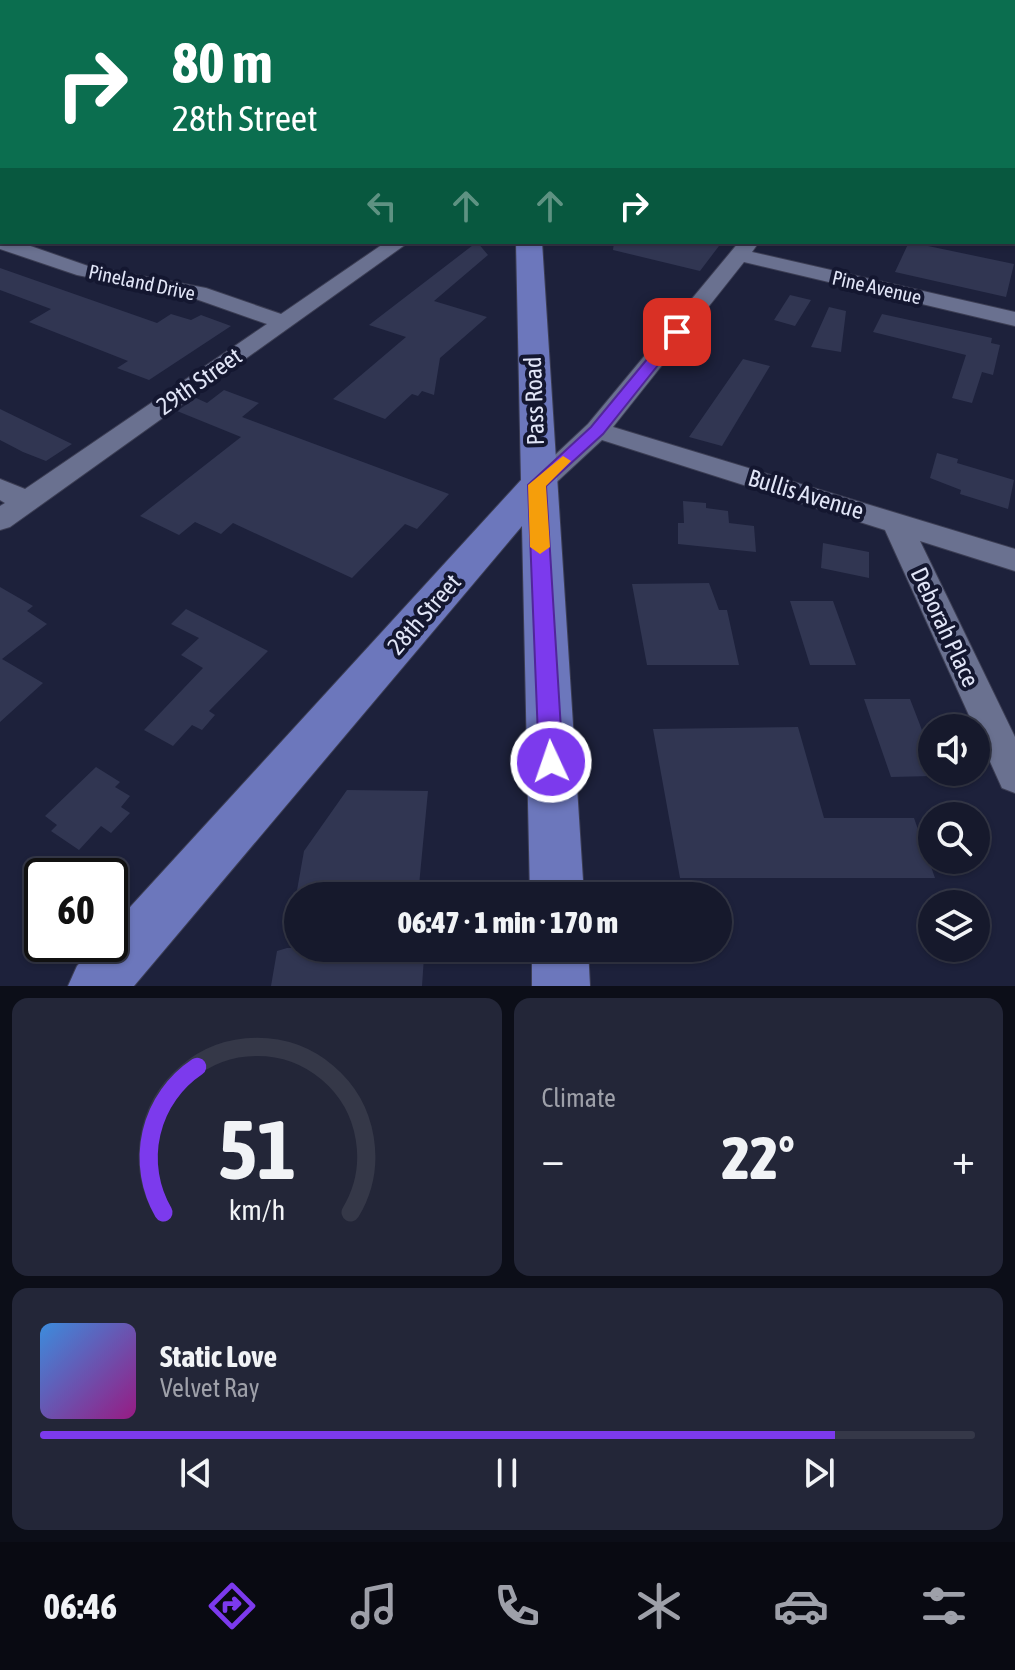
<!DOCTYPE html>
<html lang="en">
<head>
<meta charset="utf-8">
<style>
	body { margin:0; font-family:"Asap Condensed",sans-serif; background:#232638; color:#f1f3f6; height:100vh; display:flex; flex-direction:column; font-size:30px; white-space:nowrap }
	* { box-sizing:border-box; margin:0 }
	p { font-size:26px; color:#9ea0a9 }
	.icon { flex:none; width:44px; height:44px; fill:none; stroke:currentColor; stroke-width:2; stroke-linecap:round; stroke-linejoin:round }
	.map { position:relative; height:986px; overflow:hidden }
	.sheet { display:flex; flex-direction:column; gap:12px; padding:12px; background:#0c0e18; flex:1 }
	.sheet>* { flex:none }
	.top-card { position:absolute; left:0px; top:0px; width:1016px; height:244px; box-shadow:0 2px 6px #0004,0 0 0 2px #353848; background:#0b6e4f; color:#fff; overflow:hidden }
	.tools { position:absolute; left:918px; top:714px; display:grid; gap:16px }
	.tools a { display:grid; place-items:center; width:72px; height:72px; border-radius:50%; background:#16192c; box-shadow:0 2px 6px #0004,0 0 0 2px #353848; font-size:40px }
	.speed { position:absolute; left:24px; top:858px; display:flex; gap:16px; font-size:40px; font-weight:700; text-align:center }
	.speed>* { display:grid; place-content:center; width:104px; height:104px; border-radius:50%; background:#16192c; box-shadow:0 2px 6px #0004,0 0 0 2px #353848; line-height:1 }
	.speed .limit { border:4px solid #111; border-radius:12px; background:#fff; color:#111 }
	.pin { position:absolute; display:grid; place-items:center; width:68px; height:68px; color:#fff; margin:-34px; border-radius:16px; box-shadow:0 4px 12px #0006 }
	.me { position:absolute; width:88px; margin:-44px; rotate:357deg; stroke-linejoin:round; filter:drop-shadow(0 0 6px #0008) }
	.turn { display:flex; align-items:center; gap:28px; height:168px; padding:0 40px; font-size:36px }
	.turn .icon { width:104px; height:104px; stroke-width:2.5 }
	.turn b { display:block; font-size:56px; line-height:68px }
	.lanes { display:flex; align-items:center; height:76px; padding:0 40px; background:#0003; justify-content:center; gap:40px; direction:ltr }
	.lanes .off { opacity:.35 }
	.big { font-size:60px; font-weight:800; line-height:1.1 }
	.sheet .card { flex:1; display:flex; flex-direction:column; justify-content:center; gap:12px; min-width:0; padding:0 28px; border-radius:16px; background:#232638 }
	.sheet .dial { align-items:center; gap:0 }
	.dial svg { height:208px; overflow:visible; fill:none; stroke:#353848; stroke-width:7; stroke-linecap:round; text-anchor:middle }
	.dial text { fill:#f1f3f6; stroke:none }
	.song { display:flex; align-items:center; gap:24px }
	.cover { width:96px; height:96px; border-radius:12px; background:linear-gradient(135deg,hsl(210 70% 55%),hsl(310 70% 35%)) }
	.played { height:8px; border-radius:4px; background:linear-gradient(90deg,#7c3aed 85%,#353848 85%) }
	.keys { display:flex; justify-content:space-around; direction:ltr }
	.heat { display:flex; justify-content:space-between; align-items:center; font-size:44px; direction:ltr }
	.sheet .tiles { flex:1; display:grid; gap:12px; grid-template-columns:1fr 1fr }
	.card:last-child { grid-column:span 2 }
	.trip { position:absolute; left:284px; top:882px; width:448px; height:80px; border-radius:40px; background:#16192c; box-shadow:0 2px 6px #0004,0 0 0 2px #353848; font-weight:800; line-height:80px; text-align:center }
	.menu { display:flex; height:128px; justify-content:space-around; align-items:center; background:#090a12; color:#9ea0a9 }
	.menu .icon { width:56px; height:56px }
	.menu .active { color:#7c3aed }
	.menu b { font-size:36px; color:#f1f3f6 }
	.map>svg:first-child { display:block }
</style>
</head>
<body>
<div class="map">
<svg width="1015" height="986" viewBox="0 0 1015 986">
	<rect width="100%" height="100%" fill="#1d213b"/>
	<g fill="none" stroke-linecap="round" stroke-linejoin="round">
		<path fill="#726a49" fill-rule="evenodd" d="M0,34h2l-2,13z"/>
	</g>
	<path fill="#313652" d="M477,242l11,13 -54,46 53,16 -47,41 -6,37 -12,-4 -4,5 -6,-2 -27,25 -52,-20 73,-62 -37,-12z
		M614,242h108l-22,29 -87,-21z
		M909,242l105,22 -8,33 -111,-25z
		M0,268l157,55 14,-9 20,6 10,-5 30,11 -82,54 -32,-12 11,-7 -99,-39 22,-13 -51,-19z
		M790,295l21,5 -16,26 -21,-6z
		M829,307l17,4 -5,41 -30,-5z
		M882,314l110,24 -1,5 9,2 -7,30 -11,-3 -10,31 -20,-5 14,-43 -93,-23z
		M743,359l27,7 -48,80 -33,-9z
		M224,390l35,13 -17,14 207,77 -32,35 -12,-5 -53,54 -119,-55 -12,11 -26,-12 -16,13 -39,-19 101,-79 -64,-26 19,-13 11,5z
		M0,409l72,35 -26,17 -23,-9 -23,-12z
		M937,453l21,6 -1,4 57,17 -6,29 -48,-15 1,-4 -31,-12z
		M683,501l23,2v5l22,3 1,12 25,3 2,26 -78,-8v-21h6z
		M823,543l46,9v26l-48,-10z
		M709,583l10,27h8l12,55h-92l-15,-81z
		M0,587l33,19 -6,5 20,13 -45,35 41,24 -43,39z
		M790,601h43l23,64h-46z
		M186,609l82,42 -59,60 6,4 -13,15 -10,-5 -19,21 -29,-16 59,-62 -22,-13 18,-17 -28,-14z
		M864,699h46l22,57v20l-41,1z
		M798,727l26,91h90l21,60h-255l-27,-149z
		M96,767l24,15 -5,5 15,9 -9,11 9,6 -19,20 -10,-7 -22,24 -28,-19 6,-6 -12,-9z
		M347,790l81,1 -10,105h-122l8,-45z
		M287,948h127v4l10,5 -2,29h-151l6,-35z"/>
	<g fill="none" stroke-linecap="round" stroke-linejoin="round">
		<defs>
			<path id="minor" d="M856,0h26l2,2h-26z
				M930,0h12l-13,2z
				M1015,31v10h-1v-9z
				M1014,56h1v8h-1z
				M1014,120h1v10h-1z
				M1014,209h1v12h-1z
				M0,236l2,6h17l69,24 118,22 75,26 105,-72h23l-399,285 -10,3v-24l5,-3 -5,-3v-21l25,10 242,-165 -74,-26 -116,-23 -77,-26z
				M739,242h20l-7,10 263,60v14l-271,-64 -131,165 402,122v22l-95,-30 95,196v56l-13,-5 -117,-258 -283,-90 -55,51h-20l-4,-6 65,-61z"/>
			<path id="major" d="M516,242h26l42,654h-54l-8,-370 -388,460h-66l9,-20 20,-22h13v-15l411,-449z
				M532,948h56l2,38h-58z"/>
		</defs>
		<use href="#minor" stroke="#3c3e54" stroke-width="2"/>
		<use href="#major" stroke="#3c3e54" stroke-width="2"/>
		<use href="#minor" fill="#6a7190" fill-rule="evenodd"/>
		<use href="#major" fill="#6c77bc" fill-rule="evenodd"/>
	</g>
	<path fill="#7c3aed" stroke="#51269a" stroke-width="2" d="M677,328l7,4 -2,3 -79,99 -57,52 17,276 -4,8 -8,3 -9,-3 -3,-8 -11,-277 63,-58 81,-98z"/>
	<path fill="#f59e0b" d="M563,456l8,5 -25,25 4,61 -10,7 -10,-7 -2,-62z"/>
	<g text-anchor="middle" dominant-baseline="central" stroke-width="8" stroke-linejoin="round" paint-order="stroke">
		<g font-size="20" fill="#e1e5f7" stroke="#141730">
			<text transform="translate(142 282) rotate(12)">Pineland Drive</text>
			<text transform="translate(877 287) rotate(13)">Pine Avenue</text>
		</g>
		<g font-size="24" fill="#e1e5f7" stroke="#141730">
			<text transform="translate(199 381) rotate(-35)">29th Street</text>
			<text transform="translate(534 401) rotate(-92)">Pass Road</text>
			<text transform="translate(806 494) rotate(17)">Bullis Avenue</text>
			<text transform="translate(424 614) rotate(-49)">28th Street</text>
			<text transform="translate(945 627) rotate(65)">Deborah Place</text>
		</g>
	</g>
</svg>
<div class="tools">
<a><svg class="icon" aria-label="sound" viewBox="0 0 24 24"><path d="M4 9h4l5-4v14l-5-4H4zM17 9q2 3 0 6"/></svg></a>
<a><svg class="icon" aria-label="search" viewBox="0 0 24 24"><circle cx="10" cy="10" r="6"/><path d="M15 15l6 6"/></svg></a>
<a><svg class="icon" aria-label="layers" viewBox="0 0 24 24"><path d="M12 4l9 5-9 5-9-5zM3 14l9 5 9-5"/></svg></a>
</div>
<div class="speed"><div class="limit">60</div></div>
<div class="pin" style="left:677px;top:332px;background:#d93025"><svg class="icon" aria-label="arrive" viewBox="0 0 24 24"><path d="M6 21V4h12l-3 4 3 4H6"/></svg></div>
<svg class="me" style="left:551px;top:762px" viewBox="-20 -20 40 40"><circle r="17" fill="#7c3aed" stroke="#fff" stroke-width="3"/><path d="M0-11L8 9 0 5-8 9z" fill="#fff"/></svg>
<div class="trip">06:47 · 1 min · 170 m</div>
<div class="top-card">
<div class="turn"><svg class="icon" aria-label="right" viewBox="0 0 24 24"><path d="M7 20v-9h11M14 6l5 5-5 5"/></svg><div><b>80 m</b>28th Street</div></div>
<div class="lanes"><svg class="icon off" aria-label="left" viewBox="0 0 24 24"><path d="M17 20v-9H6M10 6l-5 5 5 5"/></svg><svg class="icon off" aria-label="ahead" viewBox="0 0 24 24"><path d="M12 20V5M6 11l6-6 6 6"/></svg><svg class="icon off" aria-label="ahead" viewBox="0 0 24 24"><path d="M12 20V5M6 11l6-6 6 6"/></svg><svg class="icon" aria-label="right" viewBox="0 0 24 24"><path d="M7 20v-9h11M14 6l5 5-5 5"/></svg></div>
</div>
</div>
<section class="sheet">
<div class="tiles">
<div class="card dial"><svg viewBox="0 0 100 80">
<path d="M14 69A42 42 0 1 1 86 69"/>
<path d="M14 69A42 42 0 0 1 27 13" stroke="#7c3aed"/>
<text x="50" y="56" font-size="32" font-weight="700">51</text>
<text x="50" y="72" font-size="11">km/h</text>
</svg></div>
<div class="card"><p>Climate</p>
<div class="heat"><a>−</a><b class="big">22°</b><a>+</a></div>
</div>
<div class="card">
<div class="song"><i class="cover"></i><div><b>Static Love</b><p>Velvet Ray</p></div></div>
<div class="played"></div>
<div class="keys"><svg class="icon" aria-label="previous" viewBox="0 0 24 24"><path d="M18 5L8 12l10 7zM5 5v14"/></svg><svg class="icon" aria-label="pause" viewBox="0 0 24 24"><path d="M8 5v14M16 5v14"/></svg><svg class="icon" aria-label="next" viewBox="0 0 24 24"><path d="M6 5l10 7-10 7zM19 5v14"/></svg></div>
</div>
</div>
</section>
<nav class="menu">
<b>06:46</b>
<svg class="icon active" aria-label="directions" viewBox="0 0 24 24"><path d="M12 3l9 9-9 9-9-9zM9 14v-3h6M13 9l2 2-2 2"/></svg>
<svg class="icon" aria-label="music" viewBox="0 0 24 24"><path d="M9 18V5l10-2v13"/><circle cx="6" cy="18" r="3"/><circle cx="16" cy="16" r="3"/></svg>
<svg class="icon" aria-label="phone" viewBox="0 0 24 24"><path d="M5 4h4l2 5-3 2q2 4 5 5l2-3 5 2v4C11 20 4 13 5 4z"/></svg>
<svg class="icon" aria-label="climate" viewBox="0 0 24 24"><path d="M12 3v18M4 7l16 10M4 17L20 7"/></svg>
<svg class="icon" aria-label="car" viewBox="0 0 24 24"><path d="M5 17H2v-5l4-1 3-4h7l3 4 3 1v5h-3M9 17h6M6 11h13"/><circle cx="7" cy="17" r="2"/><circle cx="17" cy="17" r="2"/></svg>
<svg class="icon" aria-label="filters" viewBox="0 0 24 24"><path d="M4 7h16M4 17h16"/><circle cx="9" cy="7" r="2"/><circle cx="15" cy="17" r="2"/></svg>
</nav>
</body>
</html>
